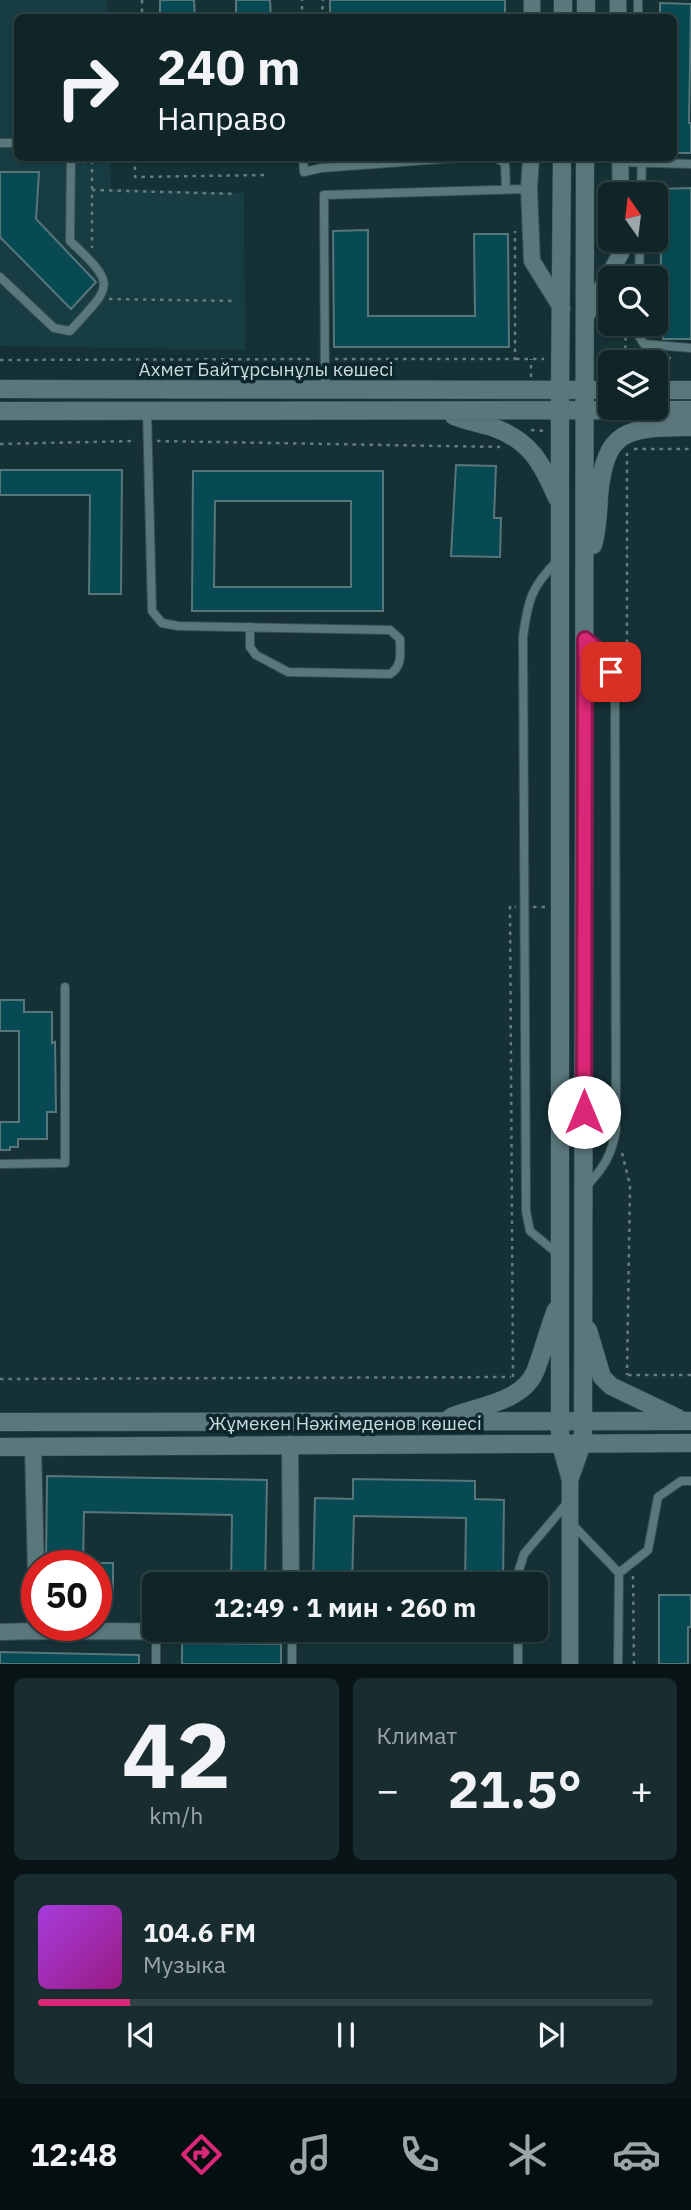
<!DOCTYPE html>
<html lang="ru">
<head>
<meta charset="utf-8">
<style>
	body { margin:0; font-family:"IBM Plex Sans",sans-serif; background:#192d30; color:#f1f3f6; height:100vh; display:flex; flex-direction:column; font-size:26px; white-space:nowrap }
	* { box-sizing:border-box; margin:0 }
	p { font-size:23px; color:#9ca5a8 }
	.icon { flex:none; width:38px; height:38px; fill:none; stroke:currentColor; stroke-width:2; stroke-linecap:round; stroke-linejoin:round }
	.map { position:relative; height:1664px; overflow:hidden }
	.details { display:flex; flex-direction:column; gap:14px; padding:14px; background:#091416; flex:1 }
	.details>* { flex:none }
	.hud { position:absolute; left:14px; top:14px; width:663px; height:147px; border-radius:10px; box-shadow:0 2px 5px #0004,0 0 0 2px #304245; background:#102528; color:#f1f3f6; overflow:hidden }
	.needle { width:46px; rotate:346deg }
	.controls { position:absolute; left:598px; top:182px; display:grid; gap:14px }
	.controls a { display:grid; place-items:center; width:70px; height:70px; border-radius:10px; background:#102528; box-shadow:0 2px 5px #0004,0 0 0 2px #304245; font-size:35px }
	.speed { position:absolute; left:21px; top:1550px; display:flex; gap:14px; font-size:35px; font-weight:700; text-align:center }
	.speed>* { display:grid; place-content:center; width:91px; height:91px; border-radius:50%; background:#102528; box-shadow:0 2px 5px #0004,0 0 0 2px #304245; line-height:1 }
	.speed .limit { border:10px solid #d22; background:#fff; color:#111 }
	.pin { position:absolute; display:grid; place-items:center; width:60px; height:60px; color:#fff; margin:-30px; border-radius:14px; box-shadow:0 4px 10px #0006 }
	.me { position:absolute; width:77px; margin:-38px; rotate:0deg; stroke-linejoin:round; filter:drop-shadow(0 0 5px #0008) }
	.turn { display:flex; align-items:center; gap:24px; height:147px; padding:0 28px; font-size:32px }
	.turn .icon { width:91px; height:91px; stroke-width:2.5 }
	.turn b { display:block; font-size:49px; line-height:60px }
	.big { font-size:52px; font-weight:700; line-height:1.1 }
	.details .card { flex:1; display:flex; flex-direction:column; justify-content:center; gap:10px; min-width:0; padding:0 24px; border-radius:10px; background:#192d30 }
	.details .dial { align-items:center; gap:0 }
	.dial b { font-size:91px; line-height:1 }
	.song { display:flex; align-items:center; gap:21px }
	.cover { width:84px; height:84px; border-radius:10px; background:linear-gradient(135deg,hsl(280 70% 55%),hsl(310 70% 35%)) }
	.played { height:7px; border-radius:4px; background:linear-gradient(90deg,#db2777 15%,#304245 15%) }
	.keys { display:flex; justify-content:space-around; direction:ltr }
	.heat { display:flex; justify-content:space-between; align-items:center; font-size:38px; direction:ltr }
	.details .tiles { flex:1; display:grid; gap:14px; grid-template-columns:1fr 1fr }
	.card:last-child { grid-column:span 2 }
	.trip { position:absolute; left:142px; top:1572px; width:406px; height:70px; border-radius:10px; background:#102528; box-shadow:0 2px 5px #0004,0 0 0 2px #304245; font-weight:700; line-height:70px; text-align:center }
	.dock { display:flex; height:112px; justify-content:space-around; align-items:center; background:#060f10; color:#9ca5a8 }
	.dock .icon { width:49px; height:49px }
	.dock .selected { color:#db2777 }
	.dock b { font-size:32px; color:#f1f3f6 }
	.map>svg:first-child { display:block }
</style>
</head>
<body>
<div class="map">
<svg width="691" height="1664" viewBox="0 0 691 1664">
	<rect width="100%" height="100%" fill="#153136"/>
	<path fill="#173d43" d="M0,0h107v17l-89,1v140h92l1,30 133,5 1,157 -245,-4z"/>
	<path fill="#084a53" stroke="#58757a" stroke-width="2" fill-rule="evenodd" d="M160,0h34l1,18h-35z
		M236,0h34l1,18h-35z
		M330,0h175v18h-175z
		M660,3l31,1 -2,119h2v30h-17v-135h-14z
		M0,172h39l-3,47 60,63 -25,27 -71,-72z
		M691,188v151h-28l-4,-150z
		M368,230v86h107l-1,-82h34l1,113h-175l-1,-116z
		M456,465l40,1 -2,52h7l-1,39 -49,-1z
		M0,470h122l-1,124h-32l1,-99h-90z
		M193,471h190v140h-191zM215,501h136v86h-137z
		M0,1000h24v12h28v31l3,-1 1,70h-9v27h-29v8h-8v3h-10v-28h19v-91h-19z
		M47,1476l220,4 -2,104h-34l1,-69 -148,-3 -1,54 -37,-2z
		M353,1479l122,2v18l29,1 -1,84h-38l1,-66 -112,-2 -2,68h-39l2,-86 38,1z
		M96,1563h17v34l-17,-1z
		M659,1595h32v32h-3v37h-29z
		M182,1643l99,1v20h-99z
		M0,1652l139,3v9h-139z"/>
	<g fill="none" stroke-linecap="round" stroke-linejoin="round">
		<defs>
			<path id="lane" d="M638,0v18
				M0,143h18
				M303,158l1,14 17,-4 135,-10
				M496,158l9,5 1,26
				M620,162l71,2
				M641,194l1,-36
				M0,277l54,51 16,3c42,-46 48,-45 0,-90l1,-83
				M639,278l1,-38
				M638,324l-1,9 7,11 47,4
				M325,390l-1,-195 205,-6
				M147,411l5,200 10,12 16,3 212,4 10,9c0,13 3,27 -10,35l-102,-2 -32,-17 -6,-8v-20
				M585,639c21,18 25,30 30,57l1,434c-5,27 -12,37 -30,57
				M0,1164l65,-1v-176
				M558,1254l-28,-23 -4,-20 -3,-574c5,-37 8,-50 35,-77
				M573,1525l46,48 -1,91
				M619,1573l29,-23 10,-53 23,-16h10
				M519,1584v-14l5,-16 44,-52
				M156,1632v32
				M292,1632v32
				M518,1664v-35"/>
			<path id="street" d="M618,0v18
				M532,18v-18
				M531,158l-2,31 3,72 30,48
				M620,158l1,36
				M585,318l36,-65v-13
				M290,1444l1,140
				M560,1444l10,36v184
				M33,1447l4,169
				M570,1480l13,-37
				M37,1631l255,1v-3
				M0,1632l37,-1v-5"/>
			<path id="secondary" d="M563,18v-18
				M586,18v-18
				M0,389l611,1
				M656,390h35
				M0,411l691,-1
				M454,416c12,5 25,7 38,11 38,13 50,36 65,71
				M593,545c5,-17 5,-32 6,-49 6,-70 31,-68 92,-69
				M588,1330l14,47 9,9 67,32
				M451,1417c27,-11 71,-15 84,-45 8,-20 13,-42 21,-62
				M0,1422l691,-1
				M583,1443l2,-1285
				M560,1444v-1053l2,-233
				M0,1447l691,-4"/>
		</defs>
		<use href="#lane" stroke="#394f52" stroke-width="10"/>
		<use href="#street" stroke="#394f52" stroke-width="18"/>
		<use href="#secondary" stroke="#394f52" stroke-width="19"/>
		<path stroke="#657c7f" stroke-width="2.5" stroke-dasharray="3.5 5" stroke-linecap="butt" d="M142,0v18
			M302,18v-18
			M322,18l1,-18
			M135,158v19l130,-2
			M82,162h10v86
			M92,190l144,4
			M109,299l127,2
			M625,358h49
			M335,359h180v-128
			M516,359h28
			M600,359l25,-1 1,-34
			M610,359l1,17
			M0,360l314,-1
			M531,377v-18
			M531,430l14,1
			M157,441l343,6
			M0,444l136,-3
			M634,449h57
			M621,676l6,-20v-203
			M533,907h14
			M622,1153l8,32 -3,190
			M628,1375h63
			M513,1377l-3,-471 6,1
			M0,1379l511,-2
			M633,1576l1,88"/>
		<use href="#lane" stroke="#5a787c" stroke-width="8"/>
		<use href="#street" stroke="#5a787c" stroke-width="16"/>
		<use href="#secondary" stroke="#5a787c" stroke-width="18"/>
	</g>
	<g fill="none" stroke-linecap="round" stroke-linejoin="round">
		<defs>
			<path id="route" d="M584,1112l1,-473 14,12 12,21"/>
		</defs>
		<use href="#route" stroke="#8e194d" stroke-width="18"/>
		<use href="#route" stroke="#db2777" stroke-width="12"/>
	</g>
	<g text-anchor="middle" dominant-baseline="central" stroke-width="7" stroke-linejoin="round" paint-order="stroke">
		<g font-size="19" fill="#cadadc" stroke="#0b272c">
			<text x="266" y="369">Ахмет Байтұрсынұлы көшесі</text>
			<text x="345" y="1423">Жұмекен Нәжімеденов көшесі</text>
		</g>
	</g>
</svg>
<div class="controls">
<a><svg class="needle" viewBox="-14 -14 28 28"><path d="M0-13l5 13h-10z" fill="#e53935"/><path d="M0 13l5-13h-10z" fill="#9ca5a8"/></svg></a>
<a><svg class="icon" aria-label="search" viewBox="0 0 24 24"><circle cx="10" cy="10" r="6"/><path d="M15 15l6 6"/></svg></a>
<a><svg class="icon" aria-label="layers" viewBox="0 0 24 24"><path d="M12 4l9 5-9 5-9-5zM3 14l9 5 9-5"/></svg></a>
</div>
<div class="speed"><div class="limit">50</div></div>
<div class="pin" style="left:611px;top:672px;background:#d93025"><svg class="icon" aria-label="arrive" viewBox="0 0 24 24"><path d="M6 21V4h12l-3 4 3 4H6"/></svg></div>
<svg class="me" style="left:584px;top:1112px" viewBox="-20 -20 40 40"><circle r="19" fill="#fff"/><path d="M0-13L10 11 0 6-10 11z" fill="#db2777"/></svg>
<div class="trip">12:49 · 1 мин · 260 m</div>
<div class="hud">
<div class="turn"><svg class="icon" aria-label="right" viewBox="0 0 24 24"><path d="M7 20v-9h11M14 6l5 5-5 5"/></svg><div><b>240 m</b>Направо</div></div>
</div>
</div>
<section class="details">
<div class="tiles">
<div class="card dial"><b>42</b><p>km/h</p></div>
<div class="card"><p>Климат</p>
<div class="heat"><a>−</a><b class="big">21.5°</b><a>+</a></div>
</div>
<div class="card">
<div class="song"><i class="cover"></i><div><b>104.6 FM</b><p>Музыка</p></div></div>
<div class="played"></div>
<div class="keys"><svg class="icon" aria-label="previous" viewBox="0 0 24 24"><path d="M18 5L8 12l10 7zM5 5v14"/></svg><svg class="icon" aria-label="pause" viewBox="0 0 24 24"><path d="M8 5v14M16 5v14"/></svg><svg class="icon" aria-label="next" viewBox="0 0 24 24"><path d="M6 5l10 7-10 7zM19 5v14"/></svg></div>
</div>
</div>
</section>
<nav class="dock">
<b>12:48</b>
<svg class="icon selected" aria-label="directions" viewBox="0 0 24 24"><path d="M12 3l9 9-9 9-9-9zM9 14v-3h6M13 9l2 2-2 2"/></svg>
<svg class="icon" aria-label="music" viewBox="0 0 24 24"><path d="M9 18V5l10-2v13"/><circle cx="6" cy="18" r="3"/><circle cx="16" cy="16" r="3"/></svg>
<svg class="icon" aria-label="phone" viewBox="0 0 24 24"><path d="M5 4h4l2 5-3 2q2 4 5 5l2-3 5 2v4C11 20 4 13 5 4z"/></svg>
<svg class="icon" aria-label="climate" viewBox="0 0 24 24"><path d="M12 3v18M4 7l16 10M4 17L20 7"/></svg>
<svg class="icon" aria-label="car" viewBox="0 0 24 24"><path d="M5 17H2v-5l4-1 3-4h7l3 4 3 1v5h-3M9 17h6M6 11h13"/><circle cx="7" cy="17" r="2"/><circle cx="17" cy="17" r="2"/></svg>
</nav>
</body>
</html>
